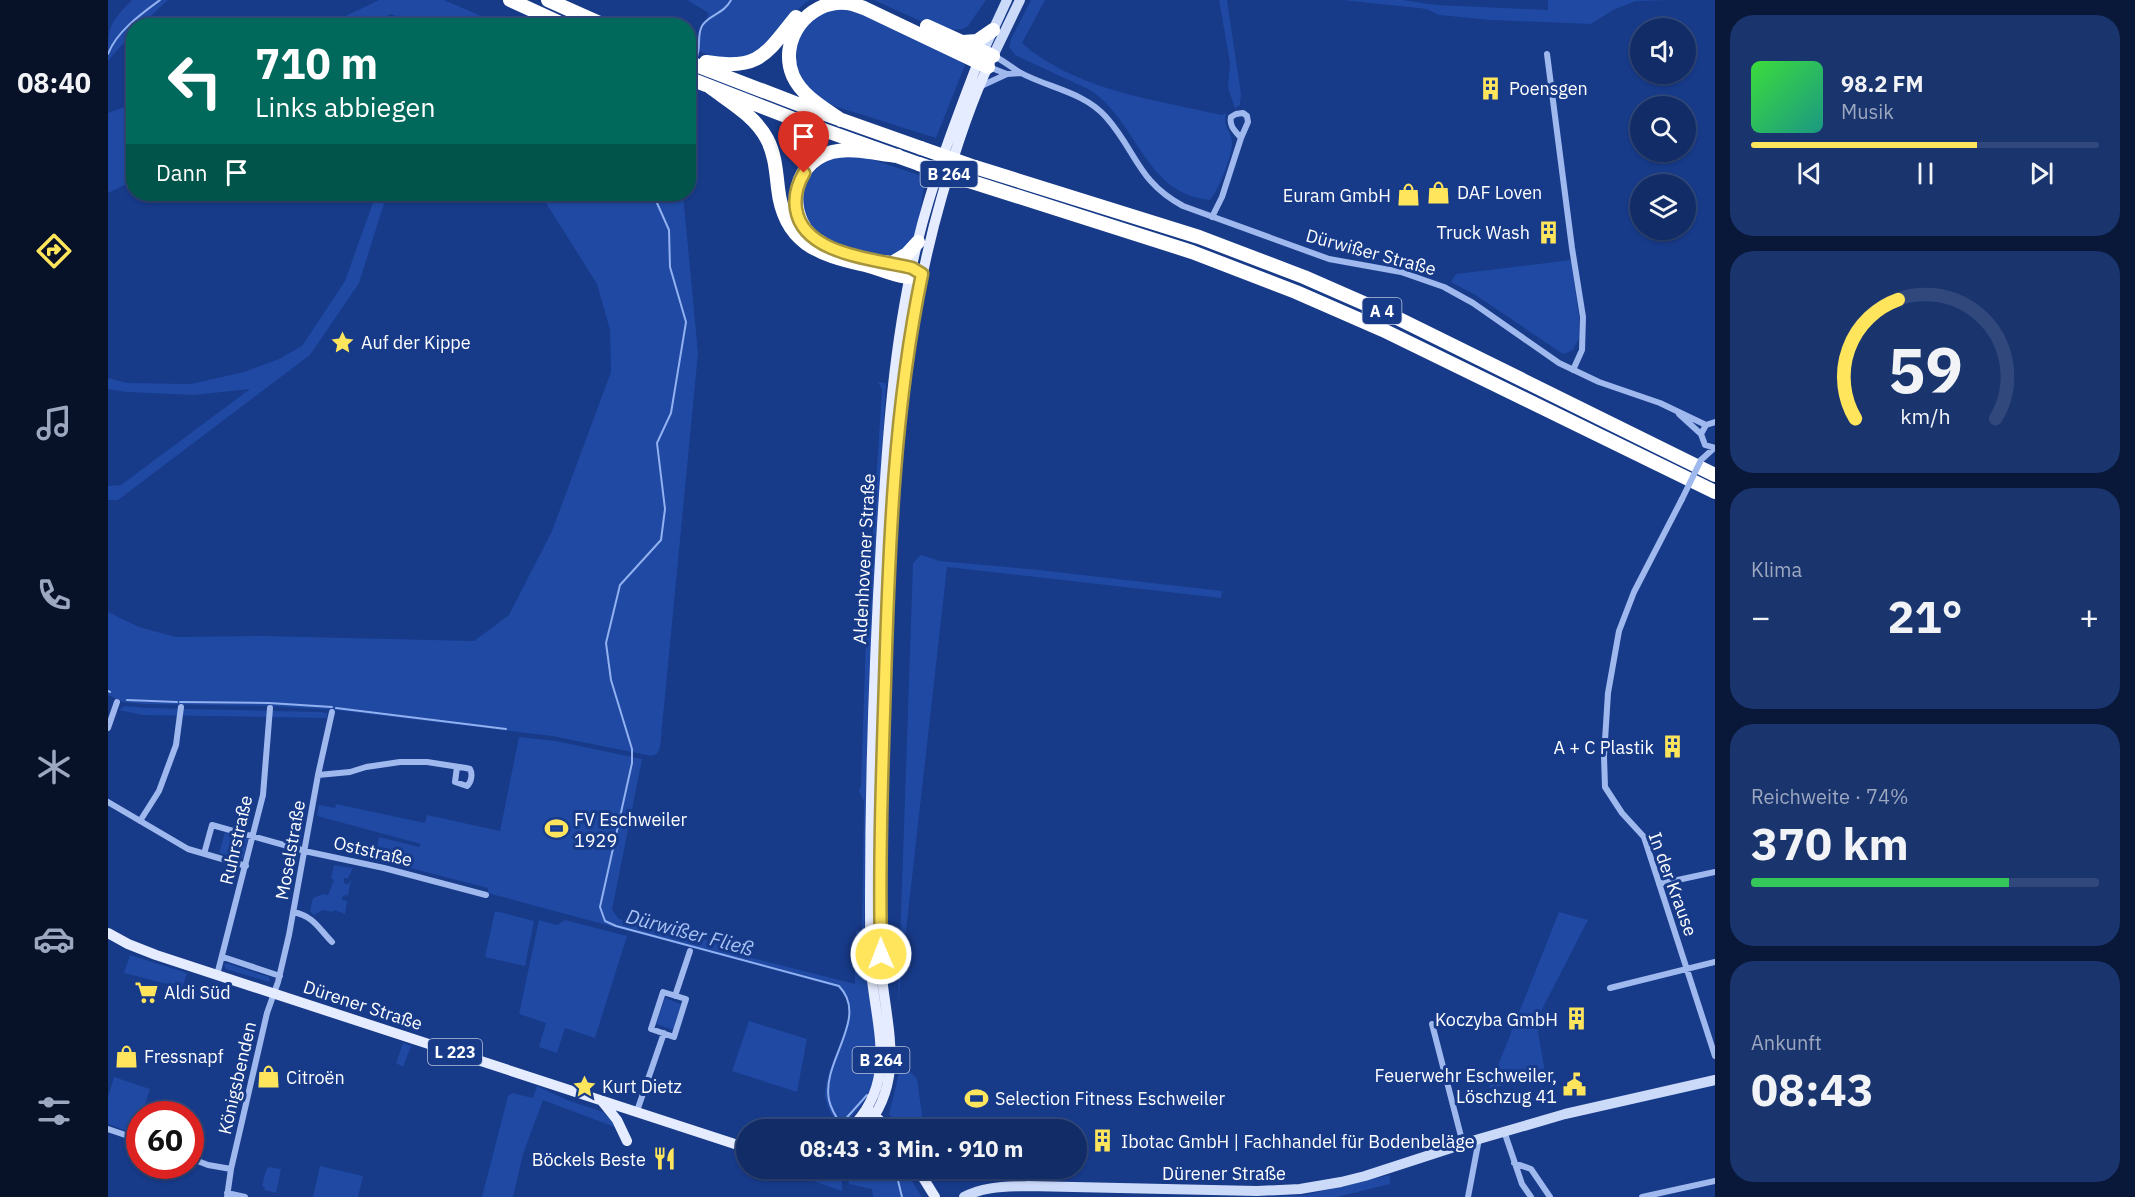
<!DOCTYPE html>
<html lang="de">
<head>
<meta charset="utf-8">
<style>
	body { margin:0; font-family:"IBM Plex Sans",sans-serif; background:#1a346d; color:#f1f3f6; height:100vh; display:flex; flex-direction:column; font-size:22px; white-space:nowrap }
	* { box-sizing:border-box; margin:0 }
	p { font-size:20px; color:#9ca7c0 }
	.icon { flex:none; width:33px; height:33px; fill:none; stroke:currentColor; stroke-width:2; stroke-linecap:round; stroke-linejoin:round }
	.map { position:relative; flex:1; overflow:hidden }
	.sheet { display:flex; flex-direction:column; gap:15px; padding:15px; background:#091839; width:420px }
	.sheet>* { flex:none }
	.guide { position:absolute; left:18px; top:18px; width:570px; height:183px; border-radius:24px; box-shadow:0 2px 4px #0004,0 0 0 2px #30487b; background:#00695c; color:#fff; overflow:hidden }
	.controls { position:absolute; left:1522px; top:18px; display:grid; gap:12px }
	.controls a { display:grid; place-items:center; width:66px; height:66px; border-radius:50%; background:#112c67; box-shadow:0 2px 4px #0004,0 0 0 2px #30487b; font-size:30px }
	.speed { position:absolute; left:18px; top:1101px; display:flex; gap:12px; font-size:30px; font-weight:700; text-align:center }
	.speed>* { display:grid; place-content:center; width:78px; height:78px; border-radius:50%; background:#112c67; box-shadow:0 2px 4px #0004,0 0 0 2px #30487b; line-height:1 }
	.speed .limit { border:9px solid #d22; background:#fff; color:#111 }
	.pin { position:absolute; display:grid; place-items:center; width:51px; height:51px; color:#fff; margin:-62px -26px; border-radius:50% 50% 50% 0; rotate:-45deg; box-shadow:0 0 6px #0007 }
	.pin .icon { rotate:45deg }
	.me { position:absolute; width:66px; margin:-33px; rotate:359deg; stroke-linejoin:round; filter:drop-shadow(0 0 4px #0008) }
	.turn { display:flex; align-items:center; gap:21px; height:126px; padding:0 30px; font-size:27px }
	.turn .icon { width:78px; height:78px; stroke-width:2.5 }
	.turn b { display:block; font-size:42px; line-height:51px }
	.then { display:flex; align-items:center; height:57px; padding:0 30px; background:#0003; gap:12px; font-size:22px }
	.big { font-size:45px; font-weight:700; line-height:1.1 }
	.sheet .tile { flex:1; display:flex; flex-direction:column; justify-content:center; gap:9px; min-width:0; padding:0 21px; border-radius:24px; background:#1a346d }
	.sheet .dial { align-items:center; gap:0 }
	.dial svg { height:156px; overflow:visible; fill:none; stroke:#30487b; stroke-width:7; stroke-linecap:round; text-anchor:middle }
	.dial text { fill:#f1f3f6; stroke:none }
	.song { display:flex; align-items:center; gap:18px }
	.cover { width:72px; height:72px; border-radius:9px; background:linear-gradient(135deg,hsl(120 70% 55%),hsl(170 70% 35%)) }
	.played { height:6px; border-radius:3px; background:linear-gradient(90deg,#ffe55c 65%,#30487b 65%) }
	.keys { display:flex; justify-content:space-around; direction:ltr }
	.heat { display:flex; justify-content:space-between; align-items:center; font-size:33px; direction:ltr }
	.charge { height:9px; border-radius:4px; background:linear-gradient(90deg,#34c759 74%,#30487b 0) }
	.trip { position:absolute; left:628px; top:1119px; width:351px; height:60px; border-radius:30px; background:#112c67; box-shadow:0 2px 4px #0004,0 0 0 2px #30487b; font-weight:700; line-height:60px; text-align:center }
	main { display:flex; flex:1; min-height:0 }
	.tabs { display:flex; flex-direction:column; width:108px; justify-content:space-around; align-items:center; background:#071229; color:#9ca7c0 }
	.tabs .icon { width:42px; height:42px }
	.tabs .selected { color:#ffe55c }
	.tabs b { font-size:27px; color:#f1f3f6 }
	.map>svg:first-child { display:block }
</style>
</head>
<body>
<main>
<nav class="tabs">
<b>08:40</b>
<svg class="icon selected" aria-label="directions" viewBox="0 0 24 24"><path d="M12 3l9 9-9 9-9-9zM9 14v-3h6M13 9l2 2-2 2"/></svg>
<svg class="icon" aria-label="music" viewBox="0 0 24 24"><path d="M9 18V5l10-2v13"/><circle cx="6" cy="18" r="3"/><circle cx="16" cy="16" r="3"/></svg>
<svg class="icon" aria-label="phone" viewBox="0 0 24 24"><path d="M5 4h4l2 5-3 2q2 4 5 5l2-3 5 2v4C11 20 4 13 5 4z"/></svg>
<svg class="icon" aria-label="climate" viewBox="0 0 24 24"><path d="M12 3v18M4 7l16 10M4 17L20 7"/></svg>
<svg class="icon" aria-label="car" viewBox="0 0 24 24"><path d="M5 17H2v-5l4-1 3-4h7l3 4 3 1v5h-3M9 17h6M6 11h13"/><circle cx="7" cy="17" r="2"/><circle cx="17" cy="17" r="2"/></svg>
<svg class="icon" aria-label="filters" viewBox="0 0 24 24"><path d="M4 7h16M4 17h16"/><circle cx="9" cy="7" r="2"/><circle cx="15" cy="17" r="2"/></svg>
</nav>
<div class="map">
<svg width="1607" height="1197" viewBox="0 0 1607 1197">
	<rect width="100%" height="100%" fill="#173a89"/>
	<path fill="#1f49a2" d="M24,0h36l-27,25 -7,1 -1,6 -25,29c0,-35 0,-36 24,-61z
		M271,0h65l58,25h-86l-25,-11 -20,11h-44z
		M579,0h123c-22,12 -43,56 -66,59 -4,1 -9,0 -14,0 -14,-1 -24,-3 -35,-11l14,-35z
		M766,0h112l-18,26c-17,14 -74,-18 -94,-26z
		M923,0h14l-23,43c53,47 133,57 200,72l4,-2c-3,14 4,16 6,28 1,14 -14,50 -22,59 -66,-6 -72,-79 -120,-110l-75,-35 -6,-8 2,-8z
		M1111,0h8l14,94 -1,11 -5,3 -7,-20 2,-25z
		M1235,0h60l33,5 112,5v-10h126l-38,1 -23,9 -22,14 -100,-4 -52,-5 -12,-6z
		M745,6l94,45 18,14 -29,73 -108,-34 -22,-15 -11,-19 1,-28 18,-27z
		M25,104v77l-25,12v-80z
		M740,155l23,4 54,18c-3,18 -4,48 -13,63 -4,8 -18,16 -27,16 -19,1 -57,-14 -72,-27 -19,-17 -14,-56 8,-68 7,-4 19,-5 27,-6z
		M268,194h11l-28,89 -49,72 -192,145h-10v-14l13,-1 129,-96 -56,6 -67,-3 -19,-3v-11l19,5 64,1 53,-12 35,-13 23,-13 43,-65z
		M435,194h140l15,159 -38,395 -3,6 -6,2 -99,-20 -216,-26 -66,-4 -125,-2 -22,-2 -15,-7v-83l31,15 37,10 88,-1 210,5 35,-26 43,-84 59,-159 -1,-42 -13,-46 -51,-81z
		M1463,260l8,57v21l-6,12 -10,4 -86,-58 -26,-14 5,-8z
		M770,382l8,1c-9,170 -19,341 -21,512 -1,25 -1,52 2,77 4,31 12,64 9,95 -2,28 -17,41 -35,61 -7,-9 -15,-21 -16,-33 0,-27 27,-67 24,-89 -1,-7 -7,-15 -12,-19l-349,-94v-5l-113,-29 4,-22 40,10 2,-3 -104,-28 2,-11 16,3 1,-4 89,19 2,-8 73,16 19,-94 37,4 86,18 -30,151 7,9 103,25 -1,6 134,34 1,-53h6l2,-129 -5,-11 2,-5 5,-149 16,-247z
		M813,555l19,6 99,9 183,21 -1,7 -274,-31 -49,435 15,-439z
		M16,706l24,2 173,4 6,1v5l-185,-3 -23,-5z
		M117,832l23,6 -5,21 -24,-6z
		M226,865l19,3 -5,10h-4v5l4,1 3,-4 -3,15 -5,1 -1,4 5,1 -2,13 -11,-4 -1,2 -10,-2 -9,5 -4,-4 3,-13 10,-4 5,1 6,-15 -3,-2z
		M387,911l39,10 -9,45 -40,-9z
		M1451,912l29,8 -52,101 10,56 -57,11z
		M431,920l18,5 8,-5 62,16 -32,102 -30,-10 -8,25 -18,-6 7,-24 -27,-9z
		M22,955l57,18 -5,15 -58,-15z
		M116,964h5l40,13 1,4 -1,1 -43,-13z
		M557,998l16,6 -8,26 -17,-6z
		M641,1021l58,18 -10,53 -65,-21z
		M295,1043l8,3 -8,21 -7,-4z
		M792,1069l8,1 9,9 7,50h-21l-14,-15z
		M6,1077l36,12 -8,25h-2l-5,20 -27,-10v-27z
		M429,1086l30,14 36,12 17,17 -77,-29 -20,54 -10,43h-31l26,-101 4,-3 21,5z
		M212,1166l43,10 -5,21h-45z
		M161,1167l12,2 -5,24 -12,-3 1,-2 -3,-2 4,-16z
		M715,1168l15,1 4,4v18l-57,-20 17,2z
		M738,1169h58l18,28h-49l-1,-8 -23,-5z
		M1282,1175v9l-53,13h-69l37,-2z"/>
	<g fill="none" stroke-linecap="round" stroke-linejoin="round">
		<path stroke="#91b1f1" stroke-width="2" d="M0,54c9,-23 33,-40 52,-54
			M588,59c6,-13 0,-21 6,-33 6,-11 22,-12 29,-26
			M545,194l16,36 1,37 16,55 -15,91 -14,30 8,66 -4,31 -41,45 -14,58 5,37 21,69v14l-32,144 5,14 11,5 223,60c31,32 -18,75 -10,114 2,9 7,17 12,24l26,-29
			M0,691l2,1
			M19,700l50,2
			M72,702l89,1 63,4
			M228,708l170,21
			M787,1168l7,29"/>
		<path stroke="#9fb8ee" stroke-width="6" d="M1439,54l25,194 11,69 -1,33 -9,20
			M886,56c10,5 18,12 27,17 28,15 63,19 85,44 31,35 31,64 77,89l146,53 72,13 43,15 29,16 86,60 40,19 61,21 46,22
			M881,67l18,7 14,-1
			M871,87l28,-13
			M1104,217l10,-20 19,-59 7,-16 -1,-6 -4,-3 -7,1 -5,3c-2,9 4,14 10,21
			M1571,414l22,20
			M1607,422l-9,3 -5,9 4,11 10,3
			M1593,460l12,-11
			M1574,499l-48,93 -15,39 -11,62 -4,63 1,31 17,26 22,24 71,219
			M0,728l9,-26
			M210,775l32,-3 16,-5 34,-5h27l39,6 4,1c3,5 1,14 -3,17l-12,-4 2,-15
			M0,802l80,47 58,17
			M32,821l19,-30 17,-46 5,-38
			M96,854l8,-29 97,27 75,16 102,27
			M1551,884l56,-12
			M185,912c21,4 26,17 39,30
			M115,957l57,19
			M109,975l46,-180 7,-87
			M1502,988l105,-26
			M555,992l23,7 -12,38 -23,-8z
			M567,996l15,-45
			M1324,1024l31,120
			M529,1111l27,-78
			M0,1129l32,11
			M1396,1131l18,53 9,13
			M82,1158l18,7 23,4
			M1406,1163l17,6 19,28
			M119,1193l18,4
			M119,1197l4,-28 36,-156 11,-31 11,-47 29,-160 14,-63
			M1360,1197l11,-58
			M1534,1197l73,-16"/>
		<path stroke="#ccdafa" stroke-width="10" d="M873,56l26,-56
			M885,56l27,-56
			M856,1197c20,-11 42,-10 64,-11l229,5 43,-2 41,-7 24,-6 114,-37 86,-25 150,-34"/>
		<path stroke="#e6ecff" stroke-width="10" d="M0,933l20,11 28,11 591,193
			M493,1100l16,20 10,21
			M762,1111l20,19
			M758,1117l13,13
			M741,1130c50,-48 27,-101 22,-160 -1,-24 -1,-48 -1,-72 0,-118 4,-237 11,-356 6,-100 12,-200 36,-298 15,-62 38,-122 61,-182
			M756,1130c43,-50 22,-104 17,-162 -1,-22 -1,-44 -1,-66 -2,-71 3,-142 5,-213 4,-166 11,-333 57,-493 13,-45 28,-92 48,-134
			M809,1168l18,29"/>
		<path stroke="#fff" stroke-width="14" d="M402,0l57,26
			M440,0l58,26
			M819,26l66,30
			M855,42l14,-1 16,-11
			M580,62l120,46 113,40
			M598,62c53,9 60,-8 90,-45
			M580,78l116,45 115,41
			M602,87c20,15 45,29 57,52 8,15 9,32 11,49 6,55 39,66 87,77 13,3 33,12 44,12 4,1 9,-2 13,-3
			M733,120c-17,-12 -39,-24 -48,-44 -15,-35 14,-76 53,-73 6,0 12,3 18,5l124,59
			M867,167l224,70 105,40 89,39 322,159
			M861,181l223,71 104,40 87,38 332,162
			M713,244c-36,-23 -33,-80 11,-92 20,-5 45,2 66,4
			M778,262l26,6 10,6
			M784,263l15,-9 11,-12"/>
		<path stroke="#9fb8ee" stroke-width="6" d="M1574,499l19,-39"/>
		<path stroke="#fff" stroke-width="14" d="M813,148l54,19
			M811,164l50,17"/>
	</g>
	<g fill="none" stroke-linecap="round" stroke-linejoin="round">
		<defs>
			<path id="route" d="M696,173c-7,12 -10,23 -8,36 7,46 79,50 116,59l10,6c-28,134 -33,271 -37,407 -3,91 -6,182 -4,273"/>
		</defs>
		<use href="#route" stroke="#a6953c" stroke-width="15"/>
		<use href="#route" stroke="#ffe55c" stroke-width="10"/>
	</g>
	<defs>
		<symbol id="building-bare" viewBox="-9 -9 18 18"><path d="M-4-6H4V6H1V3H-1V6H-4ZM-2.5-4.3h1.7v1.8h-1.7ZM.8-4.3h1.7v1.8H.8ZM-2.5-1h1.7V.8h-1.7ZM.8-1h1.7V.8H.8Z" fill="#ffe55c" stroke="#173a89" stroke-width="2.5" paint-order="stroke"/></symbol>
		<symbol id="shop-bare" viewBox="-9 -9 18 18"><path d="M-5-2.5h2.3a2.7 3.5 0 0 1 5.4 0H5L5.5 6h-11ZM-1.5-2.5h3a1.5 2.3 0 0 0-3 0Z" fill="#ffe55c" stroke="#173a89" stroke-width="2.5" paint-order="stroke"/></symbol>
		<symbol id="sight-bare" viewBox="-9 -9 18 18"><path d="M0-6L1.8-2.2L6-1.7L2.9 1.2L3.7 5.4L0 3.3L-3.7 5.4L-2.9 1.2L-6-1.7L-1.8-2.2Z" fill="#ffe55c" stroke="#173a89" stroke-width="2.5" paint-order="stroke"/></symbol>
		<symbol id="stadium-bare" viewBox="-9 -9 18 18"><path d="M0-5a6.5 5 0 1 0 0 10a6.5 5 0 1 0 0-10ZM-3.5-1.8h7v3.6h-7Z" fill="#ffe55c" stroke="#173a89" stroke-width="2.5" paint-order="stroke"/></symbol>
		<symbol id="supermarket-bare" viewBox="-9 -9 18 18"><path d="M-6-5.5h2.5l.6 2H6L4.5 2H-2.5L-4.4-4H-6ZM-1.5 3.2a1.3 1.3 0 1 0 .1 0ZM3 3.2a1.3 1.3 0 1 0 .1 0Z" fill="#ffe55c" stroke="#173a89" stroke-width="2.5" paint-order="stroke"/></symbol>
		<symbol id="civic-bare" viewBox="-9 -9 18 18"><path d="M-.6-6.5H3V-4.5H.6V-3L4-1V1h2V6H-6V1h2V-1L-.6-3ZM-1.2 2.5V6h2.4V2.5Z" fill="#ffe55c" stroke="#173a89" stroke-width="2.5" paint-order="stroke"/></symbol>
		<symbol id="restaurant-bare" viewBox="-9 -9 18 18"><path d="M-5-6h1v4h1v-4h1v4h1v-4h1v5L-1.5 .5V6h-2V.5L-5-1ZM5-6V6H3V1.5H1.5Q1.5-4 5-6Z" fill="#ffe55c" stroke="#173a89" stroke-width="2.5" paint-order="stroke"/></symbol>
	</defs>
	<g fill-rule="evenodd">
		<use href="#building-bare" x="1366" y="72" width="33" height="33"/>
		<use href="#shop-bare" x="1314" y="176" width="33" height="33"/>
		<use href="#shop-bare" x="1284" y="178" width="33" height="33"/>
		<use href="#building-bare" x="1424" y="216" width="33" height="33"/>
		<use href="#sight-bare" x="218" y="326" width="33" height="33"/>
		<use href="#building-bare" x="1548" y="730" width="33" height="33"/>
		<use href="#stadium-bare" x="432" y="812" width="33" height="33"/>
		<use href="#supermarket-bare" x="22" y="976" width="33" height="33"/>
		<use href="#building-bare" x="1452" y="1002" width="33" height="33"/>
		<use href="#shop-bare" x="2" y="1040" width="33" height="33"/>
		<use href="#shop-bare" x="144" y="1060" width="33" height="33"/>
		<use href="#civic-bare" x="1450" y="1068" width="33" height="33"/>
		<use href="#sight-bare" x="460" y="1070" width="33" height="33"/>
		<use href="#stadium-bare" x="852" y="1082" width="33" height="33"/>
		<use href="#building-bare" x="978" y="1124" width="33" height="33"/>
		<use href="#restaurant-bare" x="540" y="1142" width="33" height="33"/>
	</g>
	<g text-anchor="middle" dominant-baseline="central" stroke-width="6" stroke-linejoin="round" paint-order="stroke">
		<g fill="#173a89" stroke="#b9c4dc" stroke-width="1.5">
			<rect x="812.5" y="161" width="57" height="26" rx="4.5"/>
			<rect x="1254.5" y="298" width="39" height="26" rx="4.5"/>
			<rect x="320" y="1039" width="54" height="26" rx="4.5"/>
			<rect x="744.5" y="1047" width="57" height="26" rx="4.5"/>
		</g>
		<g font-size="16" font-weight="bold" fill="#fff">
			<text x="841" y="174">B 264</text>
			<text x="1274" y="311">A 4</text>
			<text x="347" y="1052">L 223</text>
			<text x="773" y="1060">B 264</text>
		</g>
		<g font-size="18" fill="#fff" stroke="#173a89" text-anchor="start">
			<text x="1401" y="88">Poensgen</text>
			<text x="1349" y="192">DAF Loven</text>
			<text x="1283" y="195" text-anchor="end">Euram GmbH</text>
			<text x="1422" y="232" text-anchor="end">Truck Wash</text>
			<text x="253" y="342">Auf der Kippe</text>
			<text x="1546" y="747" text-anchor="end">A + C Plastik</text>
			<text x="466" y="819">FV Eschweiler<tspan x="466" dy="21">1929</tspan></text>
			<text x="56" y="992">Aldi Süd</text>
			<text x="1450" y="1019" text-anchor="end">Koczyba GmbH</text>
			<text x="36" y="1056">Fressnapf</text>
			<text x="1449" y="1075" text-anchor="end">Feuerwehr Eschweiler,<tspan x="1449" dy="21">Löschzug 41</tspan></text>
			<text x="178" y="1077">Citroën</text>
			<text x="494" y="1086">Kurt Dietz</text>
			<text x="887" y="1098">Selection Fitness Eschweiler</text>
			<text x="1013" y="1141">Ibotac GmbH | Fachhandel für Bodenbeläge</text>
			<text x="538" y="1159" text-anchor="end">Böckels Beste</text>
		</g>
		<g font-size="18" fill="#fff" stroke="#173a89">
			<text transform="translate(1263 252) rotate(15)">Dürwißer Straße</text>
			<text transform="translate(756 559) rotate(-87)">Aldenhovener Straße</text>
			<text transform="translate(128 840) rotate(-77)">Ruhrstraße</text>
			<text transform="translate(182 850) rotate(-80)">Moselstraße</text>
			<text transform="translate(265 851) rotate(13)">Oststraße</text>
			<text transform="translate(1565 884) rotate(70)">In der Krause</text>
			<text transform="translate(255 1005) rotate(18)">Dürener Straße</text>
			<text transform="translate(129 1078) rotate(-77)">Königsbenden</text>
			<text x="1116" y="1173">Dürener Straße</text>
		</g>
		<g font-size="20" font-style="italic" fill="#aac3f5" stroke="#173a89">
			<text transform="translate(582 932) rotate(15)">Dürwißer Fließ</text>
		</g>
	</g>
</svg>
<div class="controls">
<a><svg class="icon" aria-label="sound" viewBox="0 0 24 24"><path d="M4 9h4l5-4v14l-5-4H4zM17 9q2 3 0 6"/></svg></a>
<a><svg class="icon" aria-label="search" viewBox="0 0 24 24"><circle cx="10" cy="10" r="6"/><path d="M15 15l6 6"/></svg></a>
<a><svg class="icon" aria-label="layers" viewBox="0 0 24 24"><path d="M12 4l9 5-9 5-9-5zM3 14l9 5 9-5"/></svg></a>
</div>
<div class="speed"><div class="limit">60</div></div>
<div class="pin" style="left:696px;top:173px;background:#d93025"><svg class="icon" aria-label="arrive" viewBox="0 0 24 24"><path d="M6 21V4h12l-3 4 3 4H6"/></svg></div>
<svg class="me" style="left:773px;top:954px" viewBox="-20 -20 40 40"><circle r="17" fill="#ffe55c" stroke="#fff" stroke-width="3"/><path d="M0-11L8 9 0 5-8 9z" fill="#fff"/></svg>
<div class="trip">08:43 · 3 Min. · 910 m</div>
<div class="guide">
<div class="turn"><svg class="icon" aria-label="left" viewBox="0 0 24 24"><path d="M17 20v-9H6M10 6l-5 5 5 5"/></svg><div><b>710 m</b>Links abbiegen</div></div>
<div class="then">Dann<svg class="icon" aria-label="arrive" viewBox="0 0 24 24"><path d="M6 21V4h12l-3 4 3 4H6"/></svg></div>
</div>
</div>
<section class="sheet">
<div class="tile">
<div class="song"><i class="cover"></i><div><b>98.2 FM</b><p>Musik</p></div></div>
<div class="played"></div>
<div class="keys"><svg class="icon" aria-label="previous" viewBox="0 0 24 24"><path d="M18 5L8 12l10 7zM5 5v14"/></svg><svg class="icon" aria-label="pause" viewBox="0 0 24 24"><path d="M8 5v14M16 5v14"/></svg><svg class="icon" aria-label="next" viewBox="0 0 24 24"><path d="M6 5l10 7-10 7zM19 5v14"/></svg></div>
</div>
<div class="tile dial"><svg viewBox="0 0 100 80">
<path d="M14 69A42 42 0 1 1 86 69"/>
<path d="M14 69A42 42 0 0 1 36 8" stroke="#ffe55c"/>
<text x="50" y="56" font-size="32" font-weight="700">59</text>
<text x="50" y="72" font-size="11">km/h</text>
</svg></div>
<div class="tile"><p>Klima</p>
<div class="heat"><a>−</a><b class="big">21°</b><a>+</a></div>
</div>
<div class="tile"><p>Reichweite · 74%</p><b class="big">370 km</b><div class="charge"></div></div>
<div class="tile"><p>Ankunft</p><b class="big">08:43</b></div>
</section>
</main>
</body>
</html>
